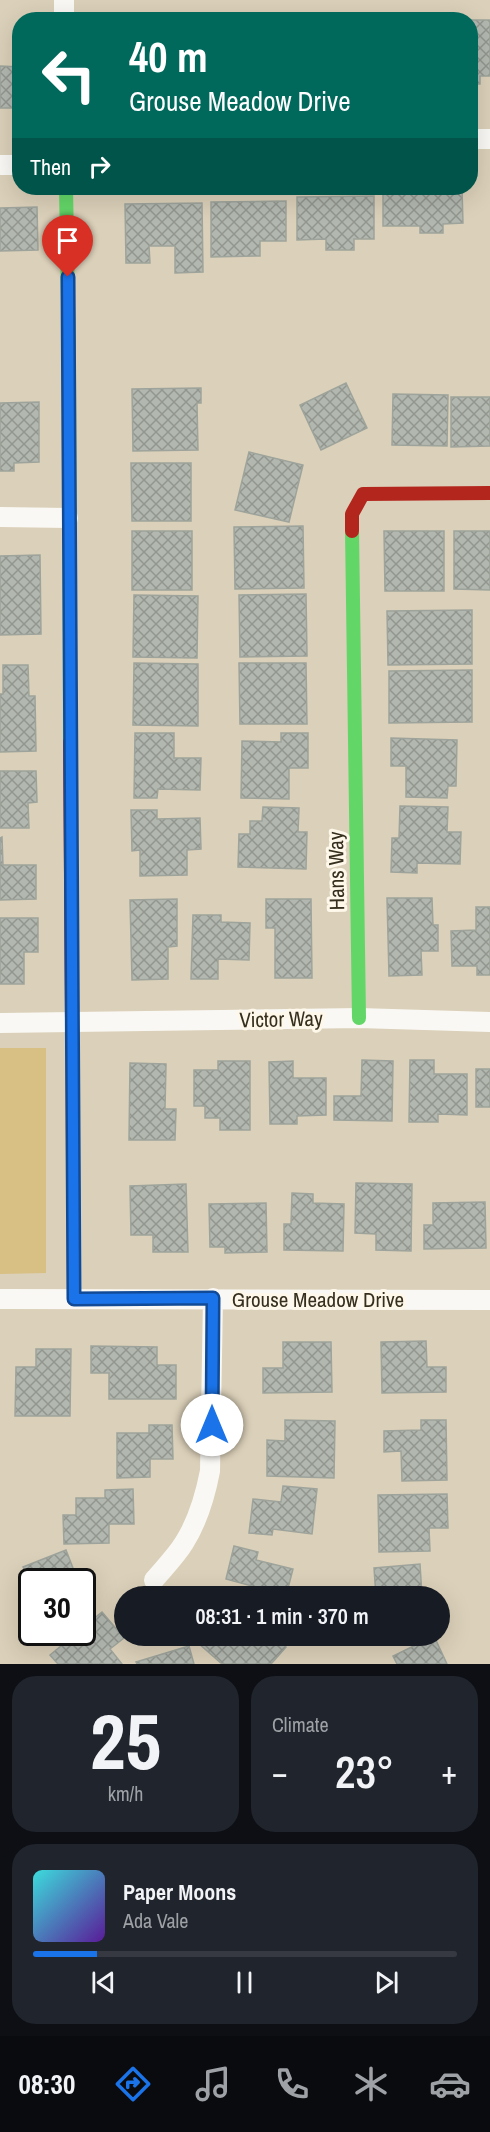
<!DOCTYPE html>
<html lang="en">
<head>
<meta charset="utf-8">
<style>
	body { margin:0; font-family:"Archivo Narrow",sans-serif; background:#20242c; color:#f1f3f6; height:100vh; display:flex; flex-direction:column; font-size:22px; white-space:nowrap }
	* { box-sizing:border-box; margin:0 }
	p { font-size:20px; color:#9ea1a6 }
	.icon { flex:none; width:33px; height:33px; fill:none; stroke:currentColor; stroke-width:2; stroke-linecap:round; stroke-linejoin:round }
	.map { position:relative; height:1664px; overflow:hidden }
	.details { display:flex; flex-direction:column; gap:12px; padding:12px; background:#0d0f14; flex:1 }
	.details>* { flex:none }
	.top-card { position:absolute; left:12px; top:12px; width:466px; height:183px; border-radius:24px; box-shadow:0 6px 24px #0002; background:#00695c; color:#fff; overflow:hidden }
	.speed { position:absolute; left:18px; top:1568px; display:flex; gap:12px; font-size:30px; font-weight:700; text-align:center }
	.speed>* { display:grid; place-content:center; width:78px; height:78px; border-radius:50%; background:#171b24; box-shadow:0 6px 24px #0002; line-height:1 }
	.speed .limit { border:3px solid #111; border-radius:9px; background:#fff; color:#111 }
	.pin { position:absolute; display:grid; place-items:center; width:51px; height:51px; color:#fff; margin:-62px -26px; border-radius:50% 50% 50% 0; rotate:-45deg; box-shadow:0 0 6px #0007 }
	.pin .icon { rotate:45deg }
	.me { position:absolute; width:66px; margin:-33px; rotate:0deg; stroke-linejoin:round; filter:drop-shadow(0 0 4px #0008) }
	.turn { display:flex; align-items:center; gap:21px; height:126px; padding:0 18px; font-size:27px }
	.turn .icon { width:78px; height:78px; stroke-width:2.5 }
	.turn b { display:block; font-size:42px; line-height:51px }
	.then { display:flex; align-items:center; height:57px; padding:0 18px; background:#0003; gap:12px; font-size:22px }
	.big { font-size:45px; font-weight:600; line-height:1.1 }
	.details .widget { flex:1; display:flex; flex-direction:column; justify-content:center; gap:9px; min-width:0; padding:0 21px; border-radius:24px; background:#20242c }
	.details .dial { align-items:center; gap:0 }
	.dial b { font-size:78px; line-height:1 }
	.song { display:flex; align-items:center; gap:18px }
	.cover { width:72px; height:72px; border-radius:9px; background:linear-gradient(135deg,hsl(180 70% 55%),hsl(270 70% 35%)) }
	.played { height:6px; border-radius:3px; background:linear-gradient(90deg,#1a73e8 15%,#363941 15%) }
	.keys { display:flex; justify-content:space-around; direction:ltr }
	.heat { display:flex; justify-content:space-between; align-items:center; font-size:33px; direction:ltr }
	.details .tiles { flex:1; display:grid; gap:12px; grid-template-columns:1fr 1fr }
	.widget:last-child { grid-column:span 2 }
	.trip { position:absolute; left:114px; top:1586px; width:336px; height:60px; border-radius:30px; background:#171b24; box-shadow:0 6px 24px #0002; font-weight:600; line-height:60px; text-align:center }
	.dock { display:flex; height:96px; justify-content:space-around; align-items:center; background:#090b0e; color:#9ea1a6 }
	.dock .icon { width:42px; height:42px }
	.dock .current { color:#1a73e8 }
	.dock b { font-size:27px; color:#f1f3f6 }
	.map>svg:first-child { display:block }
</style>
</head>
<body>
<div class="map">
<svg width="490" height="1664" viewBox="0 0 490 1664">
	<defs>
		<pattern id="building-cross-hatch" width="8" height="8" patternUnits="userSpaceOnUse" patternTransform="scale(1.5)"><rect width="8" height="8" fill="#b2b8b0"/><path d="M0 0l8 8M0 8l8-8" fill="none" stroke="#92968f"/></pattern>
	</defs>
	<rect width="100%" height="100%" fill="#dbd0b9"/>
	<path fill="#d8bf83" d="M0,1048h46v225l-46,1z"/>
	<path fill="url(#building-cross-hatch)" stroke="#9ea49b" stroke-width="1.5" d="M471,20h19v56h-10v8h-9z
		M0,66l20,1v41h-20z
		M383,188h79l1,35 -20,1v9h-23v-7h-37z
		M374,196v43h-20v11h-28v-11l-29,1v-43z
		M286,201v40h-26v15l-49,1v-55z
		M202,203l1,69 -28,1v-27h-26l1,17h-24l-1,-59z
		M37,207l1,43 -38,1v-43z
		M346,383l21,45 -46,22 -21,-45z
		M201,388v15h-4l1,47 -65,1 -1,-62z
		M393,394l55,1 -1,51 -55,-1z
		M451,397h39v49l-39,1z
		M39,402v60l-25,1v8h-14v-68z
		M249,452l54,13 -14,57 -54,-12z
		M131,463h60v58h-59z
		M303,526l1,62 -69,1 -1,-62z
		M132,531h60v59h-60z
		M384,531h60v60h-59z
		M454,531h36v59l-36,-1z
		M40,555l1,79 -41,1v-79z
		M306,594l1,62 -67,1 -1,-62z
		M134,595l64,1 -1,62 -64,-1z
		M472,610v54l-84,1 -1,-54z
		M134,663l64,1v62l-65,-1z
		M239,663h67l1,61h-67z
		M3,665h25l1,31h6l1,55 -36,1v-58h3z
		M472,670v52l-83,1v-52z
		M135,733h39v25h27l-1,32 -42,-1 -1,9h-23z
		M281,733h27v35h-19v31l-48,-1 1,-57 39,1z
		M391,738l66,2 -1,46h-8l-1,12 -41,-1v-31h-15z
		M0,771h36l1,31 -9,1 1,25h-29z
		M400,806l48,1 -1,25h14l-1,32 -43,-1v10l-26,-1 1,-34h7z
		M263,807l36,1 -1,24h9l-1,37 -68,-2 1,-33h11v-13h12z
		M131,810h26v9l43,-1 1,31 -14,1v25l-47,1v-26l-8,1z
		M2,837l1,28h33v34l-36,1v-62z
		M387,898h45l1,27h5v26h-17l1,24 -33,1z
		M177,899v47l-9,1v32l-36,1 -2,-80z
		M266,899h45l1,79h-37v-50h-9z
		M476,907h14v68h-13v-9h-25l-1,-35 25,-1z
		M193,915h28v7l29,1 -1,37 -31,-1v20h-27z
		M0,918h38v34h-14v32h-24z
		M362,1060l31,1 -1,60 -58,-1v-24h27z
		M410,1060h24v14h33v41l-29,-1v8h-29z
		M218,1061h32v69h-30v-12h-15v-12h-11v-36h24z
		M293,1061v17h33v37l-29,1v8h-27l-1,-62z
		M130,1063l36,1 -1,45h11l-1,31h-46z
		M476,1069h14v38h-14z
		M356,1183l56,1 -1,67 -35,-1v-16l-21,-1z
		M186,1184l2,68h-35v-17h-22l-1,-49z
		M292,1193l21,1v9l31,1 -1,47 -59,-1v-26h7z
		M485,1202l1,46 -62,1v-24h9v-22z
		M266,1203l1,49 -42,1v-6h-15l-1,-43z
		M426,1341l1,26h19v25l-64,1 -1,-51z
		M283,1342h48l1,50 -69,1v-25h20z
		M91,1346l66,1v18h19v34h-67v-26h-18z
		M36,1349h35l-1,67h-55l1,-49h20z
		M285,1420l50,1 -1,57 -67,-2v-36l18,1z
		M421,1420h25l1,60 -45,1 -1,-30 -17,1v-21l37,-1z
		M149,1425h23l1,34h-23v18l-33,1v-45h32z
		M283,1486l34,3 -5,45 -39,-5 -1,6 -23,-2 4,-34 28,3z
		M133,1489l1,35h-25v19l-45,1 -1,-29h13v-17h29v-8z
		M447,1494l1,34h-19l1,23 -51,1 -1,-57z
		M234,1546l24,6 -2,8 37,9 -7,27h-36l2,-10 -26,-7z
		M66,1550l12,31h-46v7l-9,-21z
		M420,1564l2,32h-46l-2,-28z
		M102,1612l22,26 -14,11 12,15h-64l-8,-9 28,-23h4v-4z
		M206,1635h67l13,12 -15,17h-49l-24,-21z
		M434,1636l13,28h-50l-4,-8z
		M189,1646l5,18h-57l-1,-2z"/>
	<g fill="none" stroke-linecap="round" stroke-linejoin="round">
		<path stroke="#faf8f4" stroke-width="20" d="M64,0v20
			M471,139h19
			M0,165h20
			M0,517l68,1
			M0,1023l359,-5 131,4
			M0,1299l490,1
			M154,1580c10,-12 22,-24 30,-37 14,-22 21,-46 26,-72l3,-173"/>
		<path stroke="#63d668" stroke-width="14" d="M66,188l3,172 1,382
			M352,531l7,487"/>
		<path stroke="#ff974d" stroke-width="14" d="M72,1017l2,282"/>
		<path stroke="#b3261e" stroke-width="14" d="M352,531v-17l11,-20 127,-1
			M70,742l2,275"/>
	</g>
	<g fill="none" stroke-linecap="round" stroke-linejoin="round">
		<defs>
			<path id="route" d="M68,277l6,1022 139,-1 -1,127"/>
		</defs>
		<use href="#route" stroke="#114b97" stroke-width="15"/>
		<use href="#route" stroke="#1a73e8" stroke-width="10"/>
	</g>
	<g text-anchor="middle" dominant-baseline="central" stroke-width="6" stroke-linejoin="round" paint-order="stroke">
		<g font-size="21" fill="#362f1e" stroke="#fef8eb">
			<text transform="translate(336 871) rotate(-91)">Hans Way</text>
			<text transform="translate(281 1019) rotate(-1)">Victor Way</text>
			<text x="318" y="1299">Grouse Meadow Drive</text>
		</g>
	</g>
</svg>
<div class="speed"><div class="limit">30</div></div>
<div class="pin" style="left:68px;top:277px;background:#d93025"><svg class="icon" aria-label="arrive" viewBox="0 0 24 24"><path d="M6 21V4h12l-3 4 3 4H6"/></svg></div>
<svg class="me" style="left:212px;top:1425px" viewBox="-20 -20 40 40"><circle r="19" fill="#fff"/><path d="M0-13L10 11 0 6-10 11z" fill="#1a73e8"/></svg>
<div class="trip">08:31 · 1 min · 370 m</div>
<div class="top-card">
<div class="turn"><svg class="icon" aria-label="left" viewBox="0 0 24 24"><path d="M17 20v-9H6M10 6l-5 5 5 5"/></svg><div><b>40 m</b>Grouse Meadow Drive</div></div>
<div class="then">Then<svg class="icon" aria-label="right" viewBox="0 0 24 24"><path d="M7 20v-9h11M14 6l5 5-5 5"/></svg></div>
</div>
</div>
<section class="details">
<div class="tiles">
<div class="widget dial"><b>25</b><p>km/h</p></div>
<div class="widget"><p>Climate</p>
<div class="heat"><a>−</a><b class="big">23°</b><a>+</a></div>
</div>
<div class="widget">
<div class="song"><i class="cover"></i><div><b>Paper Moons</b><p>Ada Vale</p></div></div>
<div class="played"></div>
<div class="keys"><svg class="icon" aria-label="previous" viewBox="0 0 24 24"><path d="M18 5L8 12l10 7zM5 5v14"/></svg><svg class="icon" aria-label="pause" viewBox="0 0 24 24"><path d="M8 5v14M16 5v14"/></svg><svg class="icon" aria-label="next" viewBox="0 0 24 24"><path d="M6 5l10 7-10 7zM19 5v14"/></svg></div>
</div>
</div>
</section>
<nav class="dock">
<b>08:30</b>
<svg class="icon current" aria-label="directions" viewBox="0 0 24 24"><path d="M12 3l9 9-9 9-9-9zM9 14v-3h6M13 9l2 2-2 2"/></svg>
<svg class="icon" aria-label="music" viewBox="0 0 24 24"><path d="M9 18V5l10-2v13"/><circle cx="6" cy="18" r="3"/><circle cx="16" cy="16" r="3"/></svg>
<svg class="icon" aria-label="phone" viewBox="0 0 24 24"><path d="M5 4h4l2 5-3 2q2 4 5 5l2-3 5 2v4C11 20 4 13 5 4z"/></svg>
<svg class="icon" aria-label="climate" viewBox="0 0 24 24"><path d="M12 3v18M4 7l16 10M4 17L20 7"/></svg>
<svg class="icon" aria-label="car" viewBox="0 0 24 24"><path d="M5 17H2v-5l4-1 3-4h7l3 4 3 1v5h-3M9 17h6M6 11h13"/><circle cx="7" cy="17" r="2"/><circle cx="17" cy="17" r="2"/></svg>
</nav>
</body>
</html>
